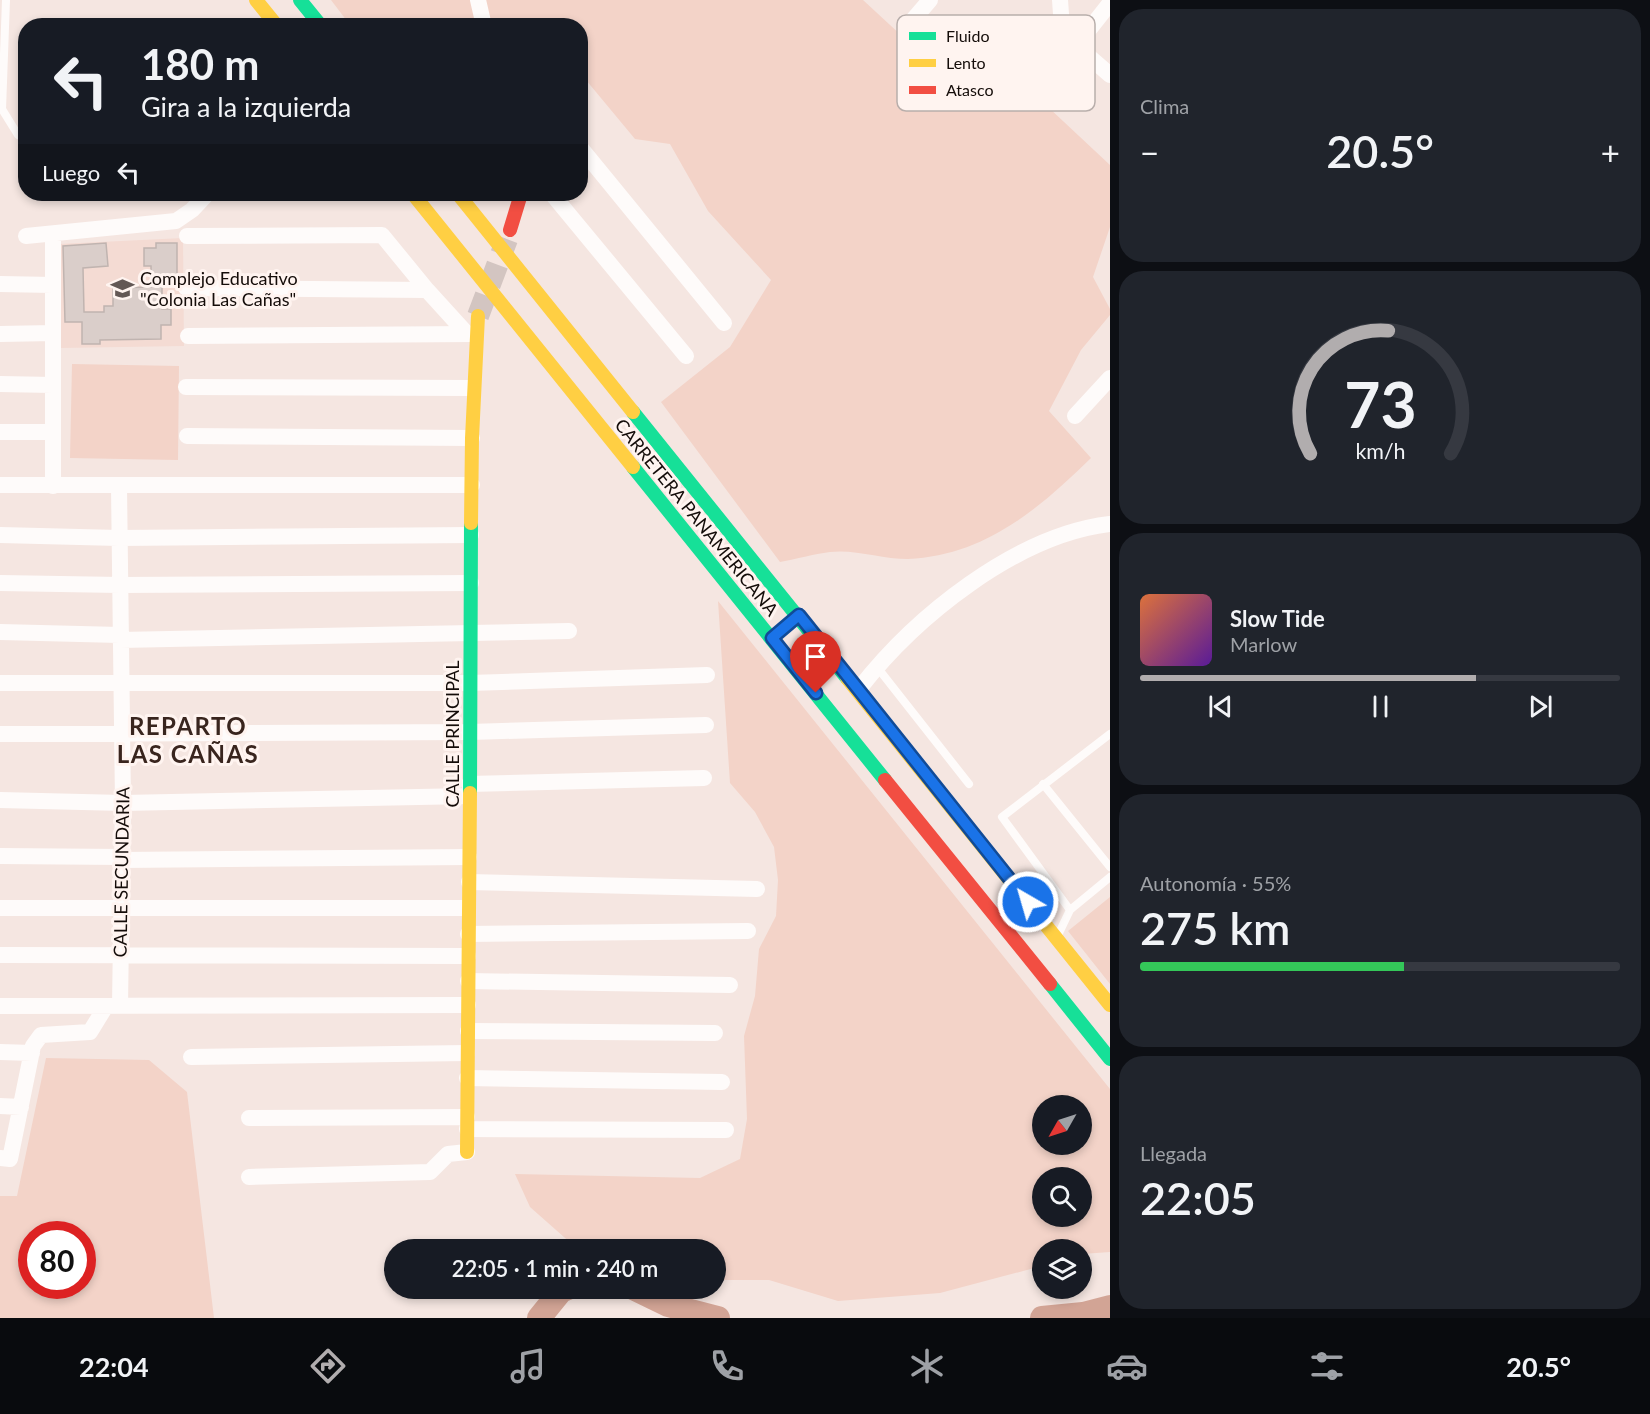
<!DOCTYPE html>
<html lang="es">
<head>
<meta charset="utf-8">
<style>
	body { margin:0; font-family:Lato,sans-serif; background:#20242c; color:#f1f3f6; height:100vh; display:flex; flex-direction:column; font-size:22px; white-space:nowrap }
	* { box-sizing:border-box; margin:0 }
	p { font-size:20px; color:#9ea1a6 }
	.icon { flex:none; width:33px; height:33px; fill:none; stroke:currentColor; stroke-width:2; stroke-linecap:round; stroke-linejoin:round }
	.map { position:relative; flex:1; overflow:hidden }
	.drawer { display:flex; flex-direction:column; gap:9px; padding:9px; background:#0d0f14; width:540px }
	.drawer>* { flex:none }
	.banner { position:absolute; left:18px; top:18px; width:570px; height:183px; border-radius:24px; box-shadow:0 3px 9px #0003; background:#171b24; color:#f1f3f6; overflow:hidden }
	.needle { width:39px; rotate:231deg }
	.buttons { position:absolute; left:1032px; top:1095px; display:grid; gap:12px }
	.buttons a { display:grid; place-items:center; width:60px; height:60px; border-radius:50%; background:#171b24; box-shadow:0 3px 9px #0003; font-size:30px }
	.speed { position:absolute; left:18px; top:1221px; display:flex; gap:12px; font-size:30px; font-weight:700; text-align:center }
	.speed>* { display:grid; place-content:center; width:78px; height:78px; border-radius:50%; background:#171b24; box-shadow:0 3px 9px #0003; line-height:1 }
	.speed .limit { border:9px solid #d22; background:#fff; color:#111 }
	.pin { position:absolute; display:grid; place-items:center; width:51px; height:51px; color:#fff; margin:-62px -26px; border-radius:50% 50% 50% 0; rotate:-45deg; box-shadow:0 0 6px #0007 }
	.pin .icon { rotate:45deg }
	.me { position:absolute; width:66px; margin:-33px; rotate:322deg; stroke-linejoin:round; filter:drop-shadow(0 0 4px #0008) }
	.turn { display:flex; align-items:center; gap:21px; height:126px; padding:0 24px; font-size:27px }
	.turn .icon { width:78px; height:78px; stroke-width:2.5 }
	.turn b { display:block; font-size:42px; line-height:51px }
	.then { display:flex; align-items:center; height:57px; padding:0 24px; background:#0003; gap:12px; font-size:22px }
	.big { font-size:45px; font-weight:600; line-height:1.1 }
	.drawer .tile { flex:1; display:flex; flex-direction:column; justify-content:center; gap:9px; min-width:0; padding:0 21px; border-radius:24px; background:#20242c }
	.drawer .dial { align-items:center; gap:0 }
	.dial svg { height:156px; overflow:visible; fill:none; stroke:#363941; stroke-width:7; stroke-linecap:round; text-anchor:middle }
	.dial text { fill:#f1f3f6; stroke:none }
	.song { display:flex; align-items:center; gap:18px }
	.cover { width:72px; height:72px; border-radius:9px; background:linear-gradient(135deg,hsl(20 70% 55%),hsl(270 70% 35%)) }
	.played { height:6px; border-radius:3px; background:linear-gradient(90deg,#b1adae 70%,#363941 70%) }
	.keys { display:flex; justify-content:space-around; direction:ltr }
	.heat { display:flex; justify-content:space-between; align-items:center; font-size:33px; direction:ltr }
	.charge { height:9px; border-radius:4px; background:linear-gradient(90deg,#34c759 55%,#363941 0) }
	.trip { position:absolute; left:384px; top:1239px; width:342px; height:60px; border-radius:30px; background:#171b24; box-shadow:0 3px 9px #0003; font-weight:600; line-height:60px; text-align:center }
	.dock { display:flex; height:96px; justify-content:space-around; align-items:center; background:#090b0e; color:#9ea1a6 }
	.dock .icon { width:42px; height:42px }
	.dock .on { color:#b1adae }
	.dock b { font-size:27px; color:#f1f3f6 }
	main { display:flex; flex:1; min-height:0 }
	.map>svg:first-child { display:block }
</style>
</head>
<body>
<main>
<div class="map">
<svg width="1110" height="1318" viewBox="0 0 1110 1318">
	<rect width="100%" height="100%" fill="#f5e6e1"/>
	<path fill="#f4dbd3" d="M183,238l1,108 -123,2 -2,-104z"/>
	<path fill="#f3d3c8" fill-rule="evenodd" d="M331,0h532l106,98 48,-20 93,87v62l-17,50 17,32v6l-29,35 -32,61 42,47c-52,51 -107,98 -183,101 -26,0 -53,-10 -78,-7 -17,2 -33,7 -50,10l-119,-160 69,-55 41,-67 -63,-69 -38,-67 -35,-5 -54,-65 -1,-48 -230,-1z
		M72,364l107,2 -1,94 -108,-2z
		M718,601l392,488v163l-28,2v-4h-40v16l-102,27 -102,8 -69,-21h-53v-30l-129,-1 -14,-4 -43,-38 -15,-33 185,4 40,-19 7,-40 -3,-83 11,-40 4,-47 17,-33 2,-36 -4,-33 -19,-35 -25,-29zM1042,1106h40v38h-40zM1042,1178h40v38h-40z
		M1110,897v87l-42,-53z
		M46,1058l103,2 38,32 27,226h-214v-122h17zM82,1234v52h-50v-52z"/>
	<g fill="none" stroke-linecap="round" stroke-linejoin="round">
		<path stroke="#d2a495" stroke-width="24" d="M633,1288l35,17 50,13
			M539,1318l22,-27 7,-3
			M1042,1318l41,-4 27,-7"/>
	</g>
	<path fill="#daceca" stroke="#c0b4b0" stroke-width="1.5" d="M106,243l2,23 -25,2 1,44h20v-6h9v-18l38,-1v-21h-7v-18h12v-5h21v37h-15v29h9v16h-10v14l-61,1v4h-18v-22h-17l-2,-76z"/>
	<g fill="none" stroke-linecap="round" stroke-linejoin="round">
		<path stroke="#d3c5c1" stroke-width="22" stroke-dasharray="22 11" stroke-linecap="butt" d="M478,316l29,-77"/>
		<path stroke="#fefbfa" stroke-width="8" d="M6,0l-4,109 16,26 8,2
			M877,667l92,117
			M1043,784l67,83
			M1070,910l-68,-93 108,-83
			M1059,933l11,-23 40,-33"/>
		<path stroke="#fefbfa" stroke-width="16" d="M478,0l6,26
			M1060,0l2,28 9,6 13,2
			M1110,3l-26,33 2,18 24,21
			M912,21l18,-21
			M580,147l144,176
			M552,194l134,162
			M53,234v252
			M26,236l150,-15 16,-11 15,-16
			M187,236l195,-1 45,55
			M0,284l53,1
			M186,288l241,2 40,44
			M0,334l53,-1
			M188,336l285,-2
			M0,384l53,1
			M186,387l287,1
			M1075,416l35,-38
			M0,432h53
			M187,436l285,2
			M0,485h472
			M119,487l4,316 -3,202
			M0,535l119,3 352,-3
			M0,583l120,2 351,-2
			M0,632l120,3
			M120,640l449,-9
			M0,683h470l237,-8
			M859,689c56,-72 157,-154 251,-165
			M0,734l470,-2 236,-7
			M469,784l235,-6
			M0,800l123,3 346,-7
			M0,856l122,1
			M122,860l347,-3
			M469,882l288,7
			M0,908h468
			M468,934l280,-3
			M0,955l468,1
			M468,981l262,4
			M0,1006l468,-1
			M468,1031l247,2
			M0,1052l32,1
			M191,1057l276,-4
			M467,1078l255,4
			M0,1106l21,1
			M249,1118l218,-1
			M467,1129l259,1
			M0,1158l10,1 23,-113 8,-11 49,-3 16,-26
			M249,1177l181,-5 18,-18 19,-2"/>
		<path stroke="#16e098" stroke-width="14" d="M300,0l21,26
			M633,412l214,266
			M633,467l252,313
			M470,793l1,-270
			M1050,984l60,75"/>
		<path stroke="#ffcf43" stroke-width="14" d="M256,0l21,26
			M413,194l220,273
			M458,194l175,218
			M471,523l1,-85 6,-122
			M847,678l263,327
			M467,1152l3,-359"/>
		<path stroke="#f24e42" stroke-width="14" d="M510,230l11,-36
			M885,780l165,204"/>
	</g>
	<g fill="none" stroke-linecap="round" stroke-linejoin="round">
		<defs>
			<path id="route" d="M816,693l-44,-55 27,-23 229,287"/>
		</defs>
		<use href="#route" stroke="#114b97" stroke-width="15"/>
		<use href="#route" stroke="#1a73e8" stroke-width="10"/>
	</g>
	<defs>
		<symbol id="school-bare" viewBox="-9 -9 18 18"><path d="M0-5L7-2L0 1L-7-2ZM-4 1L0 2.5L4 1V4Q0 6-4 4Z" fill="#635855" stroke="#fff4f0" stroke-width="2.5" paint-order="stroke"/></symbol>
	</defs>
	<g fill-rule="evenodd">
		<use href="#school-bare" x="106" y="272" width="33" height="33"/>
	</g>
	<g text-anchor="middle" dominant-baseline="central" stroke-width="6" stroke-linejoin="round" paint-order="stroke">
		<g font-size="18" fill="#140c09" stroke="#fff4f0" text-anchor="start">
			<text x="140" y="278">Complejo Educativo<tspan x="140" dy="21">"Colonia Las Cañas"</tspan></text>
		</g>
		<g font-size="18" fill="#140c09" stroke="#fff4f0">
			<text transform="translate(697 517) rotate(51)">CARRETERA PANAMERICANA</text>
			<text transform="translate(452 734) rotate(-90)">CALLE PRINCIPAL</text>
			<text transform="translate(121 872) rotate(-89)">CALLE SECUNDARIA</text>
		</g>
		<g font-size="24" font-weight="bold" letter-spacing="1.5" fill="#39251e" stroke="#fff4f0">
			<text x="188" y="725">REPARTO<tspan x="188" dy="28">LAS CAÑAS</tspan></text>
		</g>
	</g>
	<rect x="897" y="15" width="198" height="96" rx="9" fill="#fff4f0" stroke="#b8aeab" stroke-width="1.5"/>
	<rect x="909" y="32" width="27" height="8" fill="#16e098"/>
	<rect x="909" y="59" width="27" height="8" fill="#ffcf43"/>
	<rect x="909" y="86" width="27" height="8" fill="#f24e42"/>
	<g font-size="16" fill="#140c09">
		<text x="946" y="42">Fluido</text>
		<text x="946" y="69">Lento</text>
		<text x="946" y="96">Atasco</text>
	</g>
</svg>
<div class="buttons">
<a><svg class="needle" viewBox="-14 -14 28 28"><path d="M0-13l5 13h-10z" fill="#e53935"/><path d="M0 13l5-13h-10z" fill="#9ea1a6"/></svg></a>
<a><svg class="icon" aria-label="search" viewBox="0 0 24 24"><circle cx="10" cy="10" r="6"/><path d="M15 15l6 6"/></svg></a>
<a><svg class="icon" aria-label="layers" viewBox="0 0 24 24"><path d="M12 4l9 5-9 5-9-5zM3 14l9 5 9-5"/></svg></a>
</div>
<div class="speed"><div class="limit">80</div></div>
<div class="pin" style="left:816px;top:693px;background:#d93025"><svg class="icon" aria-label="arrive" viewBox="0 0 24 24"><path d="M6 21V4h12l-3 4 3 4H6"/></svg></div>
<svg class="me" style="left:1028px;top:902px" viewBox="-20 -20 40 40"><circle r="17" fill="#1a73e8" stroke="#fff" stroke-width="3"/><path d="M0-11L8 9 0 5-8 9z" fill="#fff"/></svg>
<div class="trip">22:05 · 1 min · 240 m</div>
<div class="banner">
<div class="turn"><svg class="icon" aria-label="left" viewBox="0 0 24 24"><path d="M17 20v-9H6M10 6l-5 5 5 5"/></svg><div><b>180 m</b>Gira a la izquierda</div></div>
<div class="then">Luego<svg class="icon" aria-label="left" viewBox="0 0 24 24"><path d="M17 20v-9H6M10 6l-5 5 5 5"/></svg></div>
</div>
</div>
<section class="drawer">
<div class="tile"><p>Clima</p>
<div class="heat"><a>−</a><b class="big">20.5°</b><a>+</a></div>
</div>
<div class="tile dial"><svg viewBox="0 0 100 80">
<path d="M14 69A42 42 0 1 1 86 69"/>
<path d="M14 69A42 42 0 0 1 54 6" stroke="#b1adae"/>
<text x="50" y="56" font-size="32" font-weight="700">73</text>
<text x="50" y="72" font-size="11">km/h</text>
</svg></div>
<div class="tile">
<div class="song"><i class="cover"></i><div><b>Slow Tide</b><p>Marlow</p></div></div>
<div class="played"></div>
<div class="keys"><svg class="icon" aria-label="previous" viewBox="0 0 24 24"><path d="M18 5L8 12l10 7zM5 5v14"/></svg><svg class="icon" aria-label="pause" viewBox="0 0 24 24"><path d="M8 5v14M16 5v14"/></svg><svg class="icon" aria-label="next" viewBox="0 0 24 24"><path d="M6 5l10 7-10 7zM19 5v14"/></svg></div>
</div>
<div class="tile"><p>Autonomía · 55%</p><b class="big">275 km</b><div class="charge"></div></div>
<div class="tile"><p>Llegada</p><b class="big">22:05</b></div>
</section>
</main>
<nav class="dock">
<b>22:04</b>
<svg class="icon on" aria-label="directions" viewBox="0 0 24 24"><path d="M12 3l9 9-9 9-9-9zM9 14v-3h6M13 9l2 2-2 2"/></svg>
<svg class="icon" aria-label="music" viewBox="0 0 24 24"><path d="M9 18V5l10-2v13"/><circle cx="6" cy="18" r="3"/><circle cx="16" cy="16" r="3"/></svg>
<svg class="icon" aria-label="phone" viewBox="0 0 24 24"><path d="M5 4h4l2 5-3 2q2 4 5 5l2-3 5 2v4C11 20 4 13 5 4z"/></svg>
<svg class="icon" aria-label="climate" viewBox="0 0 24 24"><path d="M12 3v18M4 7l16 10M4 17L20 7"/></svg>
<svg class="icon" aria-label="car" viewBox="0 0 24 24"><path d="M5 17H2v-5l4-1 3-4h7l3 4 3 1v5h-3M9 17h6M6 11h13"/><circle cx="7" cy="17" r="2"/><circle cx="17" cy="17" r="2"/></svg>
<svg class="icon" aria-label="filters" viewBox="0 0 24 24"><path d="M4 7h16M4 17h16"/><circle cx="9" cy="7" r="2"/><circle cx="15" cy="17" r="2"/></svg>
<b>20.5°</b>
</nav>
</body>
</html>
